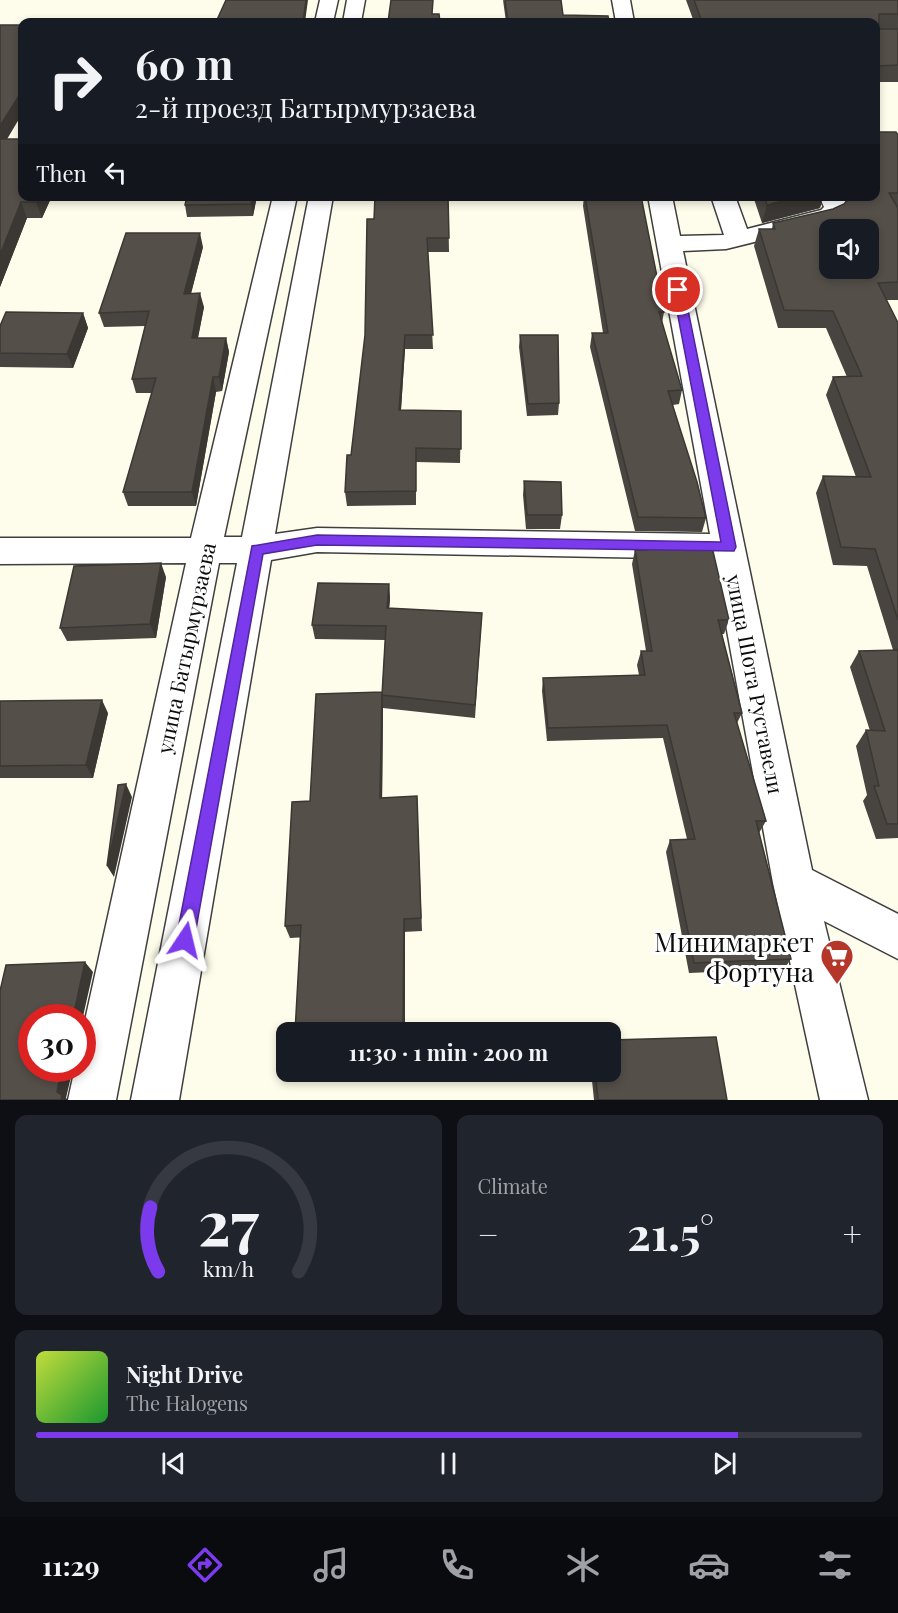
<!DOCTYPE html>
<html lang="en">
<head>
<meta charset="utf-8">
<style>
	body { margin:0; font-family:"Playfair Display",serif; background:#20242c; color:#f1f3f6; height:100vh; display:flex; flex-direction:column; font-size:22px; white-space:nowrap }
	* { box-sizing:border-box; margin:0 }
	p { font-size:20px; color:#9ea1a6 }
	.icon { flex:none; width:33px; height:33px; fill:none; stroke:currentColor; stroke-width:2; stroke-linecap:round; stroke-linejoin:round }
	.map { position:relative; height:1100px; overflow:hidden }
	.side { display:flex; flex-direction:column; gap:15px; padding:15px; background:#0d0f14; flex:1 }
	.side>* { flex:none }
	.top-card { position:absolute; left:18px; top:18px; width:862px; height:183px; border-radius:12px; box-shadow:0 3px 9px #0003; background:#171b24; color:#f1f3f6; overflow:hidden }
	.fabs { position:absolute; left:819px; top:219px; display:grid; gap:12px }
	.fabs a { display:grid; place-items:center; width:60px; height:60px; border-radius:12px; background:#171b24; box-shadow:0 3px 9px #0003; font-size:30px }
	.speed { position:absolute; left:18px; top:1004px; display:flex; gap:12px; font-size:30px; font-weight:700; text-align:center }
	.speed>* { display:grid; place-content:center; width:78px; height:78px; border-radius:50%; background:#171b24; box-shadow:0 3px 9px #0003; line-height:1 }
	.speed .limit { border:9px solid #d22; background:#fff; color:#111 }
	.pin { position:absolute; display:grid; place-items:center; width:51px; height:51px; color:#fff; margin:-26px; border:3px solid #fff; border-radius:50%; box-shadow:0 2px 6px #0007 }
	.me { position:absolute; width:66px; margin:-33px; rotate:10deg; stroke-linejoin:round; filter:drop-shadow(0 0 4px #0008) }
	.turn { display:flex; align-items:center; gap:21px; height:126px; padding:0 18px; font-size:27px }
	.turn .icon { width:78px; height:78px; stroke-width:2.5 }
	.turn b { display:block; font-size:42px; line-height:51px }
	.then { display:flex; align-items:center; height:57px; padding:0 18px; background:#0003; gap:12px; font-size:22px }
	.big { font-size:45px; font-weight:700; line-height:1.1 }
	.side .card { flex:1; display:flex; flex-direction:column; justify-content:center; gap:9px; min-width:0; padding:0 21px; border-radius:12px; background:#20242c }
	.side .dial { align-items:center; gap:0 }
	.dial svg { height:156px; overflow:visible; fill:none; stroke:#363941; stroke-width:7; stroke-linecap:round; text-anchor:middle }
	.dial text { fill:#f1f3f6; stroke:none }
	.song { display:flex; align-items:center; gap:18px }
	.cover { width:72px; height:72px; border-radius:9px; background:linear-gradient(135deg,hsl(70 70% 55%),hsl(130 70% 35%)) }
	.played { height:6px; border-radius:3px; background:linear-gradient(90deg,#7c3aed 85%,#363941 85%) }
	.keys { display:flex; justify-content:space-around; direction:ltr }
	.heat { display:flex; justify-content:space-between; align-items:center; font-size:33px; direction:ltr }
	.side .tiles { flex:1; display:grid; gap:15px; grid-template-columns:1fr 1fr }
	.card:last-child { grid-column:span 2 }
	.trip { position:absolute; left:276px; top:1022px; width:345px; height:60px; border-radius:12px; background:#171b24; box-shadow:0 3px 9px #0003; font-weight:700; line-height:60px; text-align:center }
	.dock { display:flex; height:96px; justify-content:space-around; align-items:center; background:#090b0e; color:#9ea1a6 }
	.dock .icon { width:42px; height:42px }
	.dock .selected { color:#7c3aed }
	.dock b { font-size:27px; color:#f1f3f6 }
	.map>svg:first-child { display:block }
</style>
</head>
<body>
<div class="map">
<svg width="898" height="1100" viewBox="0 0 898 1100">
	<rect width="100%" height="100%" fill="#fefdeb"/>
	<g fill="none" stroke-linecap="round" stroke-linejoin="round">
		<defs>
			<path id="minor" d="M320,0h18l-5,22h-18z
				M347,0h18l-4,22h-18z
				M612,0h18l4,22h-18z
				M273,196h24l-73,341h18l67,-341h24l-58,338 42,-6 393,6 -62,-338h24l8,40 44,-1 -13,-39h24l12,33 74,-19 3,-3 -5,-11h24l6,13 -12,11 -10,4 -101,25 -43,2 129,619 86,44v45l-74,-38 44,179h-48l-47,-217 -59,-324 -397,-7 -46,8 -92,540h-48l106,-537h-18l-103,537h-48l7,-32h7v-34l104,-471 -186,1v-26h191z"/>
		</defs>
		<use href="#minor" stroke="#3f3f3f" stroke-width="3"/>
		<use href="#minor" fill="#fff" fill-rule="evenodd"/>
	</g>
	<path fill="#48443f" d="M503,0l60,15 46,7h-103z
		M686,0h212v82h-22v-60h-182z
		M0,25l7,114 45,57 -10,22h-15l-27,69z
		M898,135v165h-12l12,23v515l-22,1 -13,-38 4,-6 -11,-49 10,-16 4,1 -20,-64 9,-16 34,-1 -26,-84 -34,-1 -17,-72 7,-17 33,1 -30,-82 7,-18h14l-21,-49h-48l-24,-82 5,-17h13l1,-6 60,-14 11,-5 3,-3 -2,-5h31z
		M257,196l-4,20 -66,1 -2,-12z
		M448,196l1,56h-21l5,97h-28l-4,61 60,1 -1,52 -44,-1v43l-69,1 -2,-14 6,-37 14,-120 9,-116z
		M584,196h57l23,116 -2,11 20,67 -3,14 -6,1 33,113 -4,14 -67,-1 -45,-184 2,-14h11l-20,-127z
		M753,196h70l-3,12 -58,15z
		M203,247l-12,47 13,13 -6,31h28l3,14 -7,39 -6,1 -20,114h-68l-5,-14 29,-99h-16l-4,-14 13,-53 -41,1 -5,-14z
		M83,313l5,15 -15,40 -73,-1v-41z
		M520,335l39,68 -1,12 -31,1 -8,-69z
		M524,481l38,34 -2,14h-34l-3,-34z
		M646,546l83,74 -5,14h-2l20,79 -5,10 29,98 -7,12 32,126 -7,10 -95,4 -23,-121 4,-12 17,-1 -24,-101 -116,3 -5,-50 1,-13 96,-3 -2,-10 4,-14h5l-14,-87 3,-14h10z
		M166,577l-10,61 -89,3 -7,-13z
		M389,584l1,15 -1,9 93,5 -7,105 -92,-10 -1,90 35,-2 5,135 -132,7 -5,-12 25,-125 72,-109 3,-52 -70,-1 -3,-14z
		M0,701l108,12 -15,65h-93z
		M591,1071h19l117,29h-133z"/>
	<path fill="#3b3733" d="M306,0h2l-3,22h-2z
		M22,91v23l-22,37v-25z
		M39,196h13l-10,22 -6,-16z
		M253,196h4l-4,20 -2,-12z
		M801,196h22l-3,12 -58,15 5,-18z
		M21,202l6,16 -27,69v-32z
		M200,233l3,14 -16,61 -3,-14z
		M200,293l4,14 -9,45 -3,-14z
		M83,313l5,15 -15,40 -6,-14z
		M405,335v14l-5,75 -1,-14z
		M226,338l3,14 -7,39 -3,-14z
		M213,377l3,15 -20,114 -4,-14z
		M161,563l5,14 -10,61 -6,-14z
		M389,584l1,15 -2,23 -1,-14z
		M382,692l1,16 -1,104 -2,-14z
		M102,700l6,13 -15,65 -7,-13z
		M126,784l6,13 -18,80 -7,-11z
		M404,919l1,13v100h-2z
		M85,962l8,10 -11,49v-4h-9z
		M62,1068h11l-7,30 2,2h-7l-4,-8z"/>
	<path fill="#544f49" stroke="#3b3733" stroke-width="1.5" fill-rule="evenodd" d="M226,0h80l-3,22h-87z
		M391,0h42l-1,14h7l1,8h-52z
		M505,0h56l2,15 45,1 1,6h-101z
		M694,0h204v14h-19v15h19v36l-22,1v-44h-174z
		M0,25h22v66l-22,35z
		M876,132h20l2,3v58h-9l9,15v74l-20,1 20,40v297l-23,-71 -34,-2 -18,-71 48,1 -38,-100 29,-1 -29,-65 -49,-1 -25,-81h16l-2,-6 60,-14 11,-5 7,-8h25zM830,230h38v38h-38z
		M0,139h22v57h17l-3,6h-15l-21,53z
		M187,196h66l-2,8 -66,1z
		M375,196h73l1,42h-22l6,97h-28l-6,75 62,1v38l-45,-1v43l-71,1 2,-37h4l14,-120 2,-116h7z
		M585,196h56l23,116h-5l23,78 -14,1 29,91 9,36 -68,-1 -46,-184h16z
		M764,196h37l-34,9z
		M126,233h74l-16,61 16,-1 -8,45h34l-7,39h-6l-21,115h-69l33,-114 -24,1 17,-68 -50,2z
		M6,312l77,1 -16,41 -67,-1v-27z
		M520,335h38l1,68 -31,1z
		M524,481l37,1 1,33h-35z
		M646,546l66,1 17,73h-11l24,93h-8l32,108h-10l35,138 -97,4 -24,-123 25,-1 -28,-114 -119,3 -5,-50 102,-3 -4,-24h11l-17,-101h12z
		M161,563l-11,61 -90,4 14,-62z
		M318,583l71,1 -2,24 95,5 -7,92 -93,-10 4,-69 -74,-1z
		M898,650v174h-11l-13,-38h5l-13,-56 19,1 -26,-80z
		M382,692l-2,106 37,-2 4,122 -17,1 -1,113h-108l6,-107 -16,1 7,-124 18,-1 6,-107z
		M102,700l-16,65 -86,1v-65z
		M126,784l-19,82 11,-81z
		M85,962l-12,55h-41v51h30l-5,24 5,3 -1,5h-61v-109l6,-26z
		M716,1037l11,63h-129l-3,-29h15v-31z"/>
	<path fill="#7c3aed" stroke="#51269a" stroke-width="1.5" d="M678,287l6,3 52,257 -2,4 -417,-6 -54,9 -69,386 -3,6 -6,3 -7,-3 -2,-6 76,-394 65,-11 404,7 -48,-252z"/>
	<defs>
		<symbol id="supermarket-pin" viewBox="-11 -11 22 30"><path d="M0 17L-7.5 6A9.5 9.5 0 1 1 7.5 6Z" fill="#b5372a" stroke="#fff"/><path d="M-6-5.5h2.5l.6 2H6L4.5 2H-2.5L-4.4-4H-6ZM-1.5 3.2a1.3 1.3 0 1 0 .1 0ZM3 3.2a1.3 1.3 0 1 0 .1 0Z" fill="#fff"/></symbol>
	</defs>
	<g fill-rule="evenodd">
		<use href="#supermarket-pin" x="818" y="937" width="38" height="52"/>
	</g>
	<g text-anchor="middle" dominant-baseline="central" stroke-width="6" stroke-linejoin="round" paint-order="stroke">
		<g font-size="21" fill="#0c0c0c" stroke="#fff">
			<text transform="translate(185 648) rotate(-78)">улица Батырмурзаева</text>
			<text transform="translate(756 684) rotate(79)">улица Шота Руставели</text>
		</g>
		<g font-size="26" fill="#0c0c0c" stroke="#fff" text-anchor="end">
			<text x="814" y="941">Минимаркет<tspan x="814" dy="30">Фортуна</tspan></text>
		</g>
	</g>
</svg>
<div class="fabs">
<a><svg class="icon" aria-label="sound" viewBox="0 0 24 24"><path d="M4 9h4l5-4v14l-5-4H4zM17 9q2 3 0 6"/></svg></a>
</div>
<div class="speed"><div class="limit">30</div></div>
<div class="pin" style="left:678px;top:290px;background:#d93025"><svg class="icon" aria-label="arrive" viewBox="0 0 24 24"><path d="M6 21V4h12l-3 4 3 4H6"/></svg></div>
<svg class="me" style="left:185px;top:940px" viewBox="-20 -20 40 40"><path d="M0-17L14 15 0 8-14 15z" fill="#7c3aed" stroke="#fff" stroke-width="4"/></svg>
<div class="trip">11:30 · 1 min · 200 m</div>
<div class="top-card">
<div class="turn"><svg class="icon" aria-label="right" viewBox="0 0 24 24"><path d="M7 20v-9h11M14 6l5 5-5 5"/></svg><div><b>60 m</b>2-й проезд Батырмурзаева</div></div>
<div class="then">Then<svg class="icon" aria-label="left" viewBox="0 0 24 24"><path d="M17 20v-9H6M10 6l-5 5 5 5"/></svg></div>
</div>
</div>
<section class="side">
<div class="tiles">
<div class="card dial"><svg viewBox="0 0 100 80">
<path d="M14 69A42 42 0 1 1 86 69"/>
<path d="M14 69A42 42 0 0 1 10 36" stroke="#7c3aed"/>
<text x="50" y="56" font-size="32" font-weight="700">27</text>
<text x="50" y="72" font-size="11">km/h</text>
</svg></div>
<div class="card"><p>Climate</p>
<div class="heat"><a>−</a><b class="big">21.5°</b><a>+</a></div>
</div>
<div class="card">
<div class="song"><i class="cover"></i><div><b>Night Drive</b><p>The Halogens</p></div></div>
<div class="played"></div>
<div class="keys"><svg class="icon" aria-label="previous" viewBox="0 0 24 24"><path d="M18 5L8 12l10 7zM5 5v14"/></svg><svg class="icon" aria-label="pause" viewBox="0 0 24 24"><path d="M8 5v14M16 5v14"/></svg><svg class="icon" aria-label="next" viewBox="0 0 24 24"><path d="M6 5l10 7-10 7zM19 5v14"/></svg></div>
</div>
</div>
</section>
<nav class="dock">
<b>11:29</b>
<svg class="icon selected" aria-label="directions" viewBox="0 0 24 24"><path d="M12 3l9 9-9 9-9-9zM9 14v-3h6M13 9l2 2-2 2"/></svg>
<svg class="icon" aria-label="music" viewBox="0 0 24 24"><path d="M9 18V5l10-2v13"/><circle cx="6" cy="18" r="3"/><circle cx="16" cy="16" r="3"/></svg>
<svg class="icon" aria-label="phone" viewBox="0 0 24 24"><path d="M5 4h4l2 5-3 2q2 4 5 5l2-3 5 2v4C11 20 4 13 5 4z"/></svg>
<svg class="icon" aria-label="climate" viewBox="0 0 24 24"><path d="M12 3v18M4 7l16 10M4 17L20 7"/></svg>
<svg class="icon" aria-label="car" viewBox="0 0 24 24"><path d="M5 17H2v-5l4-1 3-4h7l3 4 3 1v5h-3M9 17h6M6 11h13"/><circle cx="7" cy="17" r="2"/><circle cx="17" cy="17" r="2"/></svg>
<svg class="icon" aria-label="filters" viewBox="0 0 24 24"><path d="M4 7h16M4 17h16"/><circle cx="9" cy="7" r="2"/><circle cx="15" cy="17" r="2"/></svg>
</nav>
</body>
</html>
